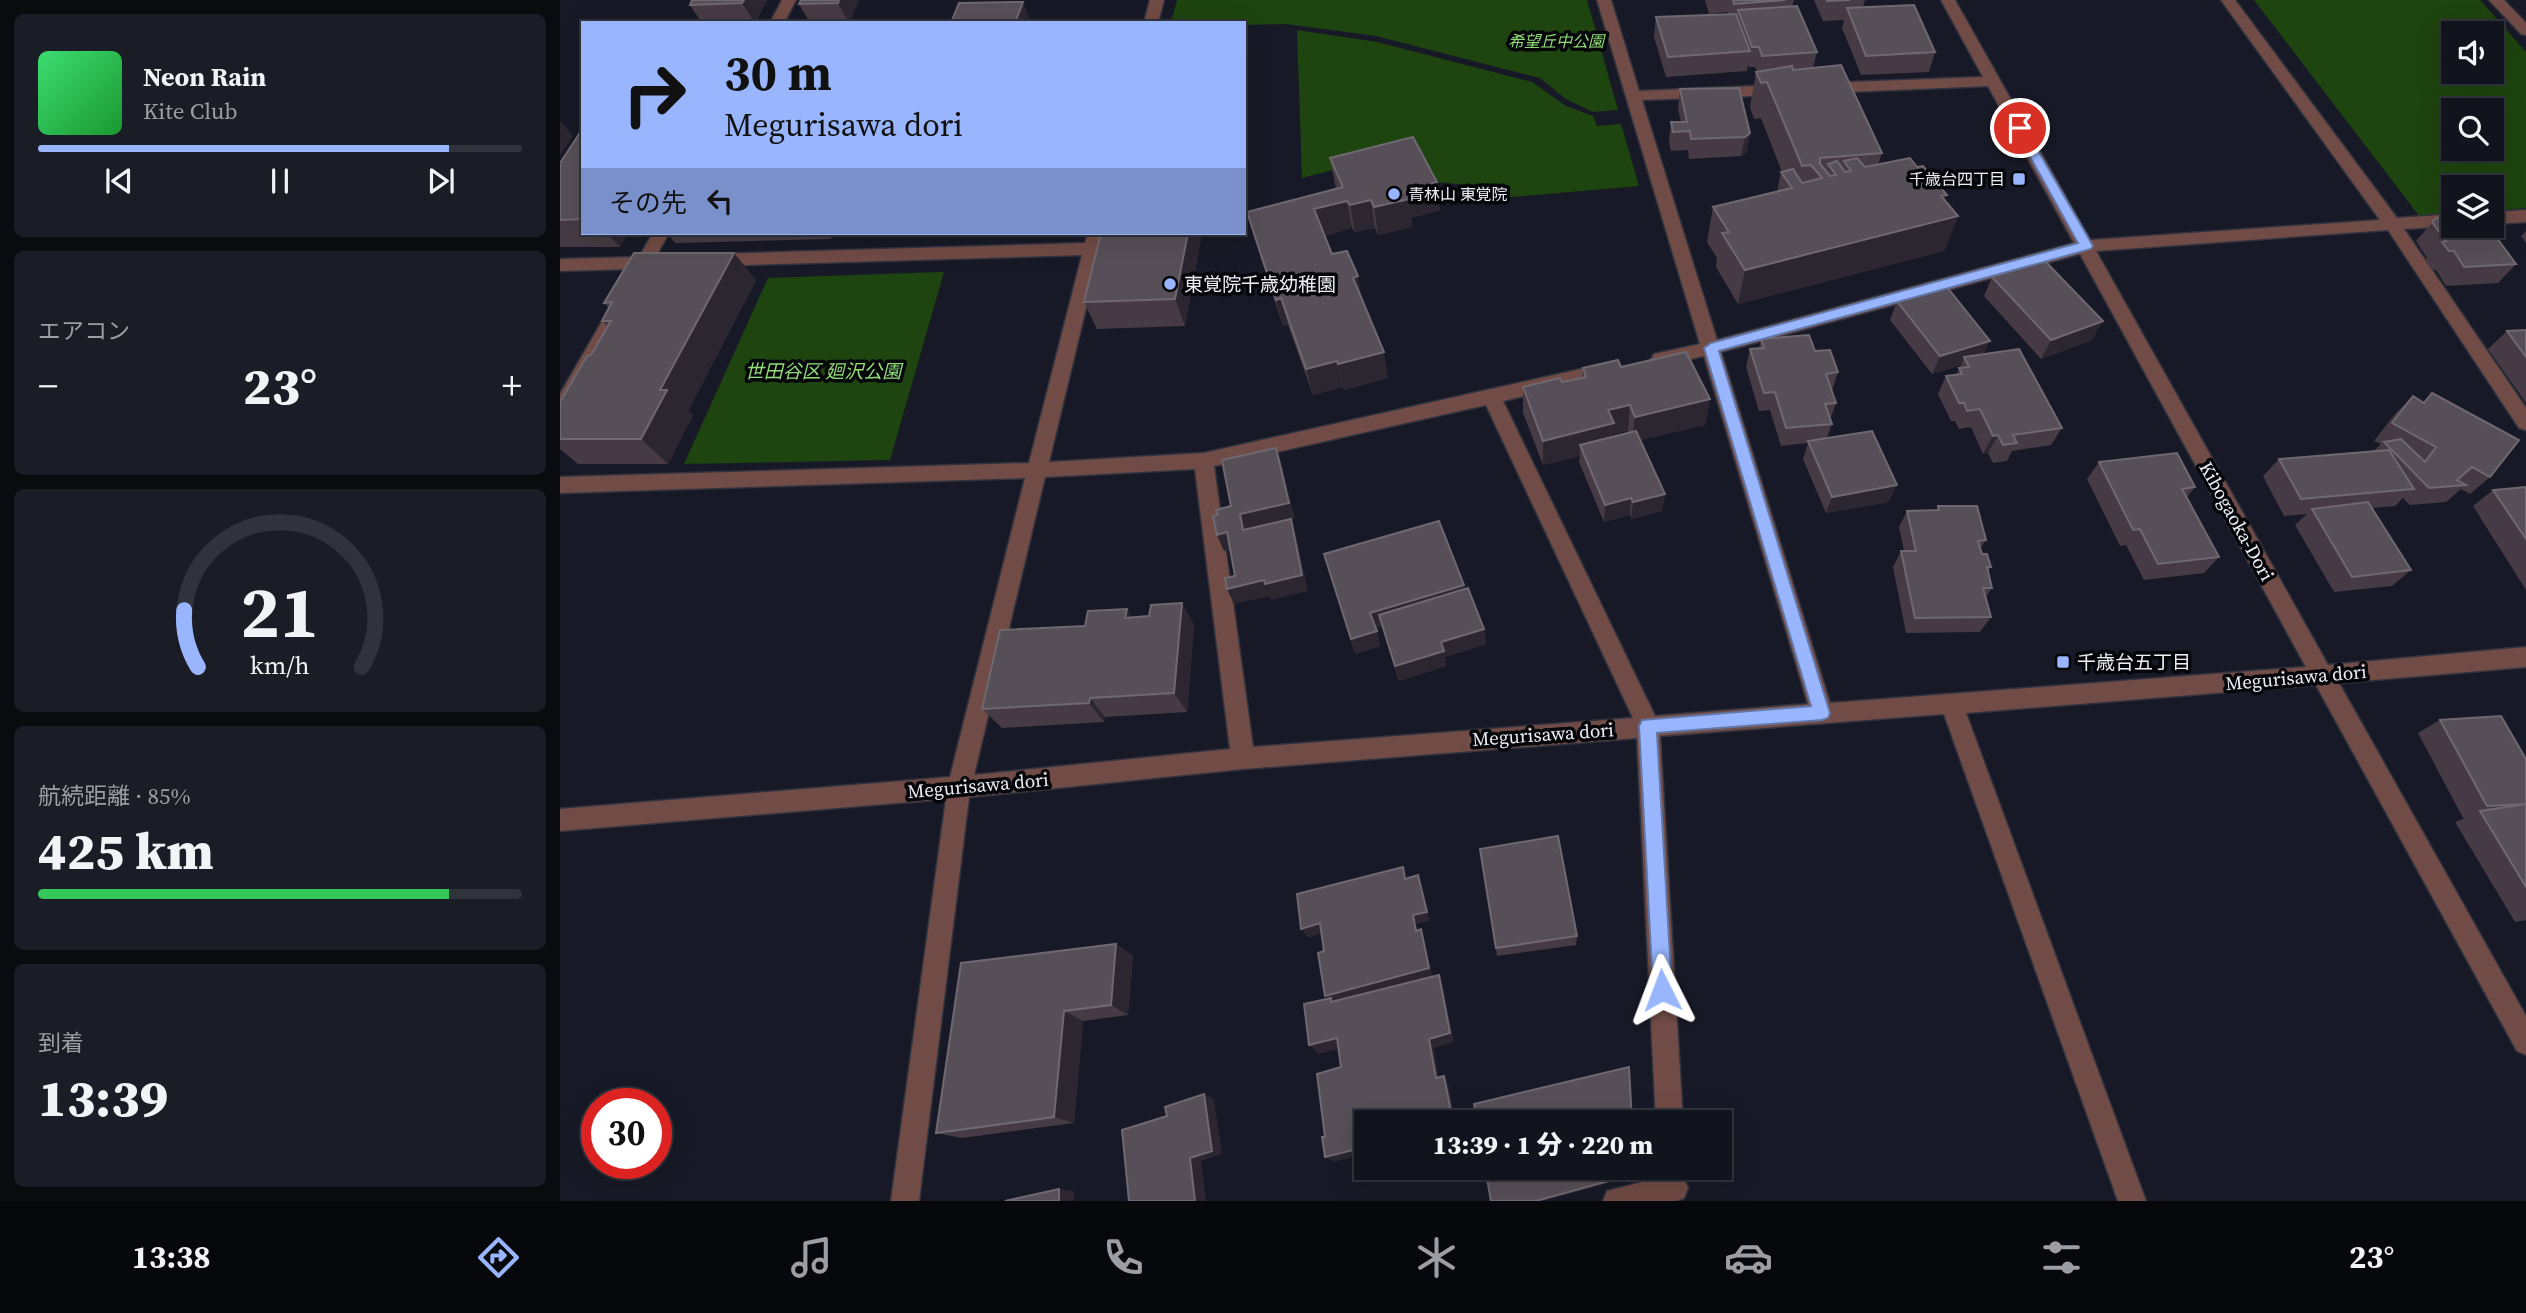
<!DOCTYPE html>
<html lang="ja">
<head>
<meta charset="utf-8">
<style>
	body { margin:0; font-family:"Source Serif 4","Noto Sans JP",serif; background:#1a1d25; color:#f1f3f6; height:100vh; display:flex; flex-direction:column; font-size:26px; white-space:nowrap }
	* { box-sizing:border-box; margin:0 }
	p { font-size:23px; color:#9c9ea3 }
	.icon { flex:none; width:38px; height:38px; fill:none; stroke:currentColor; stroke-width:2; stroke-linecap:round; stroke-linejoin:round }
	.map { position:relative; flex:1; overflow:hidden }
	.panel { display:flex; flex-direction:column; gap:14px; padding:14px; background:#090b0f; width:560px }
	.panel>* { flex:none }
	.banner { position:absolute; left:21px; top:21px; width:665px; height:214px; border-radius:0px; box-shadow:0 7px 28px #0002,0 0 0 2px #30333b; background:#98b5fd; color:#111; overflow:hidden }
	.tools { position:absolute; left:1881px; top:21px; display:grid; gap:14px }
	.tools a { display:grid; place-items:center; width:63px; height:63px; border-radius:0px; background:#11141c; box-shadow:0 7px 28px #0002,0 0 0 2px #30333b; font-size:35px }
	.speed { position:absolute; left:21px; top:1088px; display:flex; gap:14px; font-size:35px; font-weight:700; text-align:center }
	.speed>* { display:grid; place-content:center; width:91px; height:91px; border-radius:50%; background:#11141c; box-shadow:0 7px 28px #0002,0 0 0 2px #30333b; line-height:1 }
	.speed .limit { border:10px solid #d22; background:#fff; color:#111 }
	.pin { position:absolute; display:grid; place-items:center; width:60px; height:60px; color:#fff; margin:-30px; border:4px solid #fff; border-radius:50%; box-shadow:0 2px 7px #0007 }
	.me { position:absolute; width:77px; margin:-38px; rotate:357deg; stroke-linejoin:round; filter:drop-shadow(0 0 5px #0008) }
	.turn { display:flex; align-items:center; gap:24px; height:147px; padding:0 28px; font-size:32px }
	.turn .icon { width:91px; height:91px; stroke-width:2.5 }
	.turn b { display:block; font-size:49px; line-height:60px }
	.then { display:flex; align-items:center; height:66px; padding:0 28px; background:#0003; gap:14px; font-size:26px }
	.big { font-size:52px; font-weight:800; line-height:1.1 }
	.panel .tile { flex:1; display:flex; flex-direction:column; justify-content:center; gap:10px; min-width:0; padding:0 24px; border-radius:10px; background:#1a1d25 }
	.panel .dial { align-items:center; gap:0 }
	.dial svg { height:182px; overflow:visible; fill:none; stroke:#30333b; stroke-width:7; stroke-linecap:round; text-anchor:middle }
	.dial text { fill:#f1f3f6; stroke:none }
	.song { display:flex; align-items:center; gap:21px }
	.cover { width:84px; height:84px; border-radius:10px; background:linear-gradient(135deg,hsl(140 70% 55%),hsl(130 70% 35%)) }
	.played { height:7px; border-radius:4px; background:linear-gradient(90deg,#98b5fd 85%,#30333b 85%) }
	.keys { display:flex; justify-content:space-around; direction:ltr }
	.heat { display:flex; justify-content:space-between; align-items:center; font-size:38px; direction:ltr }
	.charge { height:10px; border-radius:5px; background:linear-gradient(90deg,#34c759 85%,#30333b 0) }
	.trip { position:absolute; left:794px; top:1110px; width:378px; height:70px; border-radius:0px; background:#11141c; box-shadow:0 7px 28px #0002,0 0 0 2px #30333b; font-weight:800; line-height:70px; text-align:center }
	.tab-bar { display:flex; height:112px; justify-content:space-around; align-items:center; background:#07080b; color:#9c9ea3 }
	.tab-bar .icon { width:49px; height:49px }
	.tab-bar .selected { color:#98b5fd }
	.tab-bar b { font-size:32px; color:#f1f3f6 }
	main { display:flex; flex:1; min-height:0 }
	.map>svg:first-child { display:block }
</style>
</head>
<body>
<main>
<section class="panel">
<div class="tile">
<div class="song"><i class="cover"></i><div><b>Neon Rain</b><p>Kite Club</p></div></div>
<div class="played"></div>
<div class="keys"><svg class="icon" aria-label="previous" viewBox="0 0 24 24"><path d="M18 5L8 12l10 7zM5 5v14"/></svg><svg class="icon" aria-label="pause" viewBox="0 0 24 24"><path d="M8 5v14M16 5v14"/></svg><svg class="icon" aria-label="next" viewBox="0 0 24 24"><path d="M6 5l10 7-10 7zM19 5v14"/></svg></div>
</div>
<div class="tile"><p>エアコン</p>
<div class="heat"><a>−</a><b class="big">23°</b><a>+</a></div>
</div>
<div class="tile dial"><svg viewBox="0 0 100 80">
<path d="M14 69A42 42 0 1 1 86 69"/>
<path d="M14 69A42 42 0 0 1 8 44" stroke="#98b5fd"/>
<text x="50" y="56" font-size="32" font-weight="700">21</text>
<text x="50" y="72" font-size="11">km/h</text>
</svg></div>
<div class="tile"><p>航続距離 · 85%</p><b class="big">425 km</b><div class="charge"></div></div>
<div class="tile"><p>到着</p><b class="big">13:39</b></div>
</section>
<div class="map">
<svg width="1966" height="1201" viewBox="0 0 1966 1201">
	<rect width="100%" height="100%" fill="#171a26"/>
	<path fill="#1e440f" fill-rule="evenodd" d="M617,0h410l31,110 -25,2 -27,-13 -26,-21 -164,-42 -90,-12 -42,1v-2l-72,-4z
		M1694,0h226l46,52v156l-34,3v-24h-38l-1,27 -33,3zM1894,33h38v39h-38zM1894,110h38v39h-38z
		M737,30l80,12 155,40 34,24 27,10 4,10 24,-2 18,62 -151,13 1,-12 -53,-5 -87,-16 -47,12z
		M384,272l-54,188 -206,4 84,-186z"/>
	<g fill="none" stroke-linecap="round" stroke-linejoin="round">
		<defs>
			<path id="minor" d="M222,0h14l-12,23h-14z
				M590,0h14l-6,23h-14z
				M1037,0h14l28,91 142,-6 8,5 -8,5 -139,5 75,240 357,-97 -86,-157 -164,7 -8,-5 8,-5 159,-6 -42,-77h14l135,240 290,-20 -159,-220h14l162,218 57,-4v12l-50,3 122,179v22l-7,-2 -131,-198 -292,21 232,414 198,-18v20l-187,16 187,333v39l-9,-4 -201,-366 -350,28 180,488h-28l-174,-487 -284,22 23,386h-27l-19,-384 -394,31 -274,28 -50,404h-28l55,-402 -386,32v-22l390,-32 75,-299 -465,15v-16l469,-14 53,-208 -370,11 -9,-6 9,-6 373,-11 3,-10h16l-55,229 155,-9 404,-90 6,2 3,5 -3,5 -111,26 152,315 153,-12 -104,-348 -44,10 -6,-2 -3,-5 3,-5 46,-10zM1520,254l226,413 -476,36 -109,-351zM926,405l147,313 -380,29 -39,-281zM635,469l35,280 -256,26 71,-298z
				M1929,0h15l22,23v12l-5,-1z
				M1966,210v12l-34,2v-12z
				M93,233h16l-13,23 8,6 -3,4 -12,2 -5,8h-12l-3,-4 2,-3 -71,2v-12l79,-2z
				M61,297l6,2 3,4 -63,113 -7,2v-24l55,-95z
				M1114,1174l10,4 4,10 -4,10 -8,3h-73l4,-10z"/>
		</defs>
		<use href="#minor" stroke="#31333f" stroke-width="3"/>
		<use href="#minor" fill="#714b45" fill-rule="evenodd"/>
	</g>
	<path fill="#463b44" fill-rule="evenodd" d="M207,0l-12,23h-53l-12,-18z
		M299,0l-10,23h-39l-11,-19z
		M1145,0h89l-2,6 25,46 -4,16 69,85 -4,12 67,35 13,16 -14,35 -206,53 -22,-37 1,-9 -10,-16 6,-35 64,-15 4,-20h1l-21,-54 -7,1 -4,-12 6,-35h1l-2,-5h-6l-1,-2 -1,6 -81,6 -12,-40 2,-20 72,-3 -1,-2 -18,2z
		M1254,0h51l-2,7 72,45 -6,20 -68,3 -19,-47 2,-8 -21,1z
		M1120,89l70,44 -4,20 -5,3 -52,3 -1,-9 -17,1 -2,-9 2,-20h10l-3,-13z
		M23,128v105h45l-8,14h-60v-84z
		M770,158l110,52 -29,8 1,9 -34,8 -3,-7 -20,4 -3,-4 -28,8 8,18 30,46 26,78 -44,12 -1,-3 -30,8 -25,-70 -5,1 -28,-86 -8,-28 89,-23z
		M1876,218l80,46 -18,19 -52,3 -10,-16h-4l-7,-9 2,-3 -11,-17z
		M1966,231v12l-5,-7z
		M107,233h167l-3,6 -156,4z
		M642,233l-17,93 -88,3 -13,-27z
		M1432,277l100,63 -51,19 -57,-63z
		M196,280l-68,131 5,4 -25,49h-90l-18,-15v-47l31,-47 17,-28 -6,-6 7,-13 -5,-5z
		M1337,301l86,54 79,73 -11,17 -39,6 -5,10 -14,2 -5,-10 -5,1 -12,-27 -12,2 -4,-8h-4l-13,-27 8,-18 10,-1 5,-10 -29,9 -42,-54z
		M1966,330v73l-38,-54 19,-18z
		M1201,339l54,12 23,21 -6,19 4,12 -6,17 2,4 -5,14 62,64 -63,11 -23,-54 5,-16 -27,3 -11,-36 -11,1 -13,-44 4,-18 9,-1z
		M1061,367l89,32 -5,26 -65,15 25,54 -3,17 -31,8 -1,-4 -26,7 -25,-60 1,-6 -37,9 -20,-52v-26l39,-5 20,-4 1,-10zM1068,431v2l-16,4 1,-3z
		M1872,393l58,84 -20,17 -9,-5 -15,13 -36,3 -7,-7 -8,8 -23,2 39,62 -19,16 -58,6 -39,-67 12,-11 -23,2 -21,-40 16,-17 95,-8 7,-7 -7,-3 21,-27 18,-18 10,6z
		M1539,462l96,25 -8,10 32,60 -15,16 -60,7 -18,-35 -6,1 -33,-67z
		M1966,487v103l-53,-84 20,-16z
		M1378,506l48,34 -6,9 2,5 9,13 -3,4 4,17 -6,9 5,20 -11,15 -74,1 -13,-66 8,-16h3l-5,-24 8,-16 29,-1z
		M764,554l141,35 19,40 2,15 -41,13 1,9 -47,15 -17,-55 -6,2 4,18 -25,8z
		M622,603l12,22 -7,87 -82,5 -1,5 -102,6 -20,-19 103,-83 47,-9 17,-1z
		M1880,720l86,39v161l-11,2 -60,-100 10,-4h-2l-45,-85z
		M922,860l95,76 -1,9 -79,11z
		M556,944l17,12 -5,59 -45,6 -9,102 -112,15 -26,-5z"/>
	<path fill="#2b2630" d="M184,0h23l-12,23 -13,-20z
		M279,0h20l-10,23 -11,-20z
		M463,2l8,20v1h-16z
		M0,121l13,15 -13,20z
		M1190,133l-4,20 -5,3 4,-19z
		M877,182l3,28 -29,8 1,9 -34,8 -4,-28 31,-16z
		M1387,195l-10,26 21,-5 -14,35 -206,53 7,-34z
		M811,200l4,28 -20,4 -5,-27z
		M787,201l5,27 -32,9 -6,-28z
		M47,233h21l-8,14z
		M267,233h7l-3,6z
		M628,233h14l-17,93 -10,-27z
		M174,253l22,27 -68,131 5,4 -25,49 -27,-25 19,-49z
		M798,276l5,27 -10,-25z
		M721,298l7,27 -5,1 -7,-26z
		M1543,321l-11,19 -51,19 10,-19z
		M1430,341l-9,18 -17,-2 -3,8 -29,9 8,-18z
		M824,352l4,26 -44,12 -6,-26z
		M777,361l6,26 -30,8 -7,-26z
		M1150,399l-5,26 -73,17 3,-25z
		M1070,405l-2,26 -15,3 -2,15 -31,-4v11l-37,9v-24l65,-31z
		M1438,435l-10,18 -5,1 10,-18z
		M716,448l6,17 13,54 -4,1 5,15 12,56 -37,9 -1,-4 -36,8 -7,-15 64,-69 -48,10 -3,-16z
		M1337,485l-8,17 -63,11 6,-16z
		M1105,494l-3,17 -31,8 2,-17z
		M1071,498l-1,17 -26,7 1,-17z
		M667,532l7,17 -10,2 -7,-16z
		M904,585l2,16 -87,14 3,11 -8,3 -4,-16z
		M622,603l12,22 -7,87 -13,-19z
		M567,609l13,22 -15,-13z
		M924,629l2,15 -41,13 1,9 -47,15 -4,-15 46,-24z
		M817,631l3,15 -25,8 -4,-15z
		M530,698l15,19 -1,5 -15,-19z
		M858,875l12,46 -14,3 3,16 -3,-9 -3,-16z
		M760,923l6,9 -18,6 -7,-9z
		M861,929l3,9 8,38 -101,27 -6,-7z
		M556,944l17,12 -5,59 -17,-10z
		M879,975l4,11 11,56 -20,6 6,37 -4,-7 -7,-39z
		M504,1011l19,10 -9,102 -20,-6z
		M777,1038l8,9 -26,7 -10,-9z
		M884,1076l4,8 8,38h-3z
		M644,1094l10,5 8,55 -21,7 5,40h-11l-5,-43z
		M858,1115l4,7h-25z
		M807,1131v22l-33,9 -9,-5 34,-23z
		M1059,1178l-2,3 -74,20h-7z
		M499,1189l15,2v10h-15z"/>
	<path fill="#574f57" stroke="#6f6870" stroke-width="2" d="M132,0h52l-2,3 -52,2z
		M241,0h38l-1,3 -39,1z
		M1173,0h52l-51,4z
		M1267,0h23l-23,1z
		M463,2l-8,21h-64l8,-20z
		M1354,5l21,47 -69,4 -19,-48z
		M1237,6l20,46 -55,4 -3,-9h-7l-14,-37z
		M1176,14l14,37 -82,6 -12,-40z
		M1281,65l41,88 -62,5v6l10,12 6,-1 -8,-11 9,-3 8,11 6,-1 -7,-10 13,-3 8,9 45,-9 7,9 6,-1 24,29 -6,1 17,20 -213,54 -23,-37 7,-1 -16,-25 79,-19 -11,-16 12,-3 9,14 20,-5 -11,-13 -9,1 -35,-84 -6,1 -5,-11 36,-6 1,4z
		M1179,88l11,45 -5,4 -54,2 -1,-8 -17,1 -2,-10h16l-7,-33z
		M23,128v91l-23,1v-57z
		M853,137l24,45 -32,9 4,8 -35,8 -3,-7 -21,5 -3,-4 -33,8 18,45 15,-3 11,25 -5,2 31,74 -46,12 -1,-3 -31,8 -25,-71 -5,2 -29,-88 96,-25 -13,-29z
		M1876,218h18v8h34l28,38 -52,3 -10,-16h-5l-7,-9 4,-1 -14,-19z
		M541,233h87l-13,66 -91,3z
		M74,253h100l-74,137h7l-26,49h-81v-37l27,-46 4,-1 20,-34h-9l10,-19 -8,1z
		M1483,259l60,62 -52,19 -59,-63z
		M1387,287l43,54 -50,15 -43,-55z
		M1966,330v27l-19,-26z
		M1249,335l6,16 15,-1 8,22 -12,2 10,29 -11,1 7,20 -46,4 -11,-36 -11,1 -14,-44 14,-1 -3,-9z
		M1459,349l43,79 -49,7 4,8 -14,2 -5,-10 -5,1 -13,-27 -13,2 -3,-8h-5l-13,-27 16,-2 -3,-6 10,-1 -5,-10z
		M1126,352l24,47 -75,18 -5,-12 -22,5 6,13 -71,18 -20,-54 37,-9 2,4 24,-5 -3,-9 35,-8 3,7z
		M1872,393l87,47 -29,37 -18,-10 -15,13 9,5 -37,3 -45,-46 17,-3 24,23 11,-15 -44,-24 21,-27 11,7z
		M1076,431l29,63 -32,8 -2,-4 -26,7 -25,-60z
		M1312,431l25,54 -65,12 -24,-56z
		M716,448l13,55 -49,11 3,16 48,-11 11,56 -37,9 -1,-4 -37,9 -2,-11 10,-2 -8,-44 -10,3 -4,-19 5,-1 -2,-5 15,-4 -9,-46z
		M1829,450l25,39 -113,10 -22,-40z
		M1617,453l18,34 -13,2 37,68 -61,7 -18,-35 -7,1 -34,-68z
		M1966,487v52l-33,-49z
		M1808,502l43,68 -59,7 -40,-68z
		M1378,506h39l9,34 -8,1 4,13h5l4,13h-4l5,21h-9l8,29 -76,1 -14,-67h15l-9,-40 32,-1z
		M879,521l25,64 -94,28 7,18 -26,8 -27,-85z
		M908,588l16,41 -43,13 3,9 -49,15 -16,-51z
		M622,603l-8,90 -84,5 -1,5 -107,6 18,-79 85,-4 3,-15 39,-2 -2,9 24,-2 2,-11z
		M1941,716l25,43v45l-39,2 -47,-86z
		M1966,804v83l-46,-76z
		M998,836l19,100 -81,12 -16,-99z
		M843,867l2,12 13,-4 9,37 -14,3 3,16 5,-2 8,39 -104,28 -7,-43 6,-2 -4,-28 -19,6 -4,-35z
		M556,944l-5,61 -47,6 -10,106 -118,16 25,-170z
		M879,975l11,58 -21,6 7,39 8,-2 9,46h-34l-1,-7 -21,7h-30v9l-8,3 2,14 -36,9 -3,-20h3l-8,-63 24,-7 -4,-29 -28,7 -5,-41 27,-6v4z
		M1069,1067l3,55h-155l-3,-18z
		M644,1094l8,57 -22,7 5,43h-66l-7,-71 45,-14 -2,-9z
		M925,1167h143l-9,11 -83,23h-45z
		M499,1189v12h-54z"/>
	<path fill="#98b5fd" stroke="#6376a4" stroke-width="2" d="M1460,124l5,4 68,118 -2,3 -372,102 111,362 -2,5 -6,2 -165,13 15,257 -3,7 -7,2 -6,-2 -3,-7 -14,-264 3,-6 169,-14 -107,-358 7,-5 367,-100 -64,-115z"/>
	<g fill="#98b5fd" stroke="#05060a" stroke-width="2.5">
		<rect x="1452" y="172" width="14" height="14" rx="3.5"/>
		<circle cx="834" cy="194" r="7"/>
		<circle cx="610" cy="284" r="7"/>
		<rect x="1496" y="655" width="14" height="14" rx="3.5"/>
	</g>
	<g text-anchor="middle" dominant-baseline="central" stroke-width="7" stroke-linejoin="round" paint-order="stroke">
		<g font-size="16" font-style="italic" fill="#90da78" stroke="#05060a">
			<text x="996" y="41">希望丘中公園</text>
		</g>
		<g font-size="16" fill="#eceef6" stroke="#05060a" text-anchor="end">
			<text x="1445" y="179">千歳台四丁目</text>
			<text x="848" y="194" text-anchor="start">青林山 東覚院</text>
		</g>
		<g font-size="19" fill="#eceef6" stroke="#05060a" text-anchor="start">
			<text x="624" y="284">東覚院千歳幼稚園</text>
			<text x="1517" y="662">千歳台五丁目</text>
		</g>
		<g font-size="19" font-style="italic" fill="#90da78" stroke="#05060a">
			<text x="263" y="371">世田谷区 廻沢公園</text>
		</g>
		<g font-size="19" fill="#eceef6" stroke="#05060a">
			<text transform="translate(1677 521) rotate(61)">Kibogaoka-Dori</text>
			<text transform="translate(1736 677) rotate(-5)">Megurisawa dori</text>
			<text transform="translate(983 734) rotate(-4)">Megurisawa dori</text>
			<text transform="translate(418 785) rotate(-5)">Megurisawa dori</text>
		</g>
	</g>
</svg>
<div class="tools">
<a><svg class="icon" aria-label="sound" viewBox="0 0 24 24"><path d="M4 9h4l5-4v14l-5-4H4zM17 9q2 3 0 6"/></svg></a>
<a><svg class="icon" aria-label="search" viewBox="0 0 24 24"><circle cx="10" cy="10" r="6"/><path d="M15 15l6 6"/></svg></a>
<a><svg class="icon" aria-label="layers" viewBox="0 0 24 24"><path d="M12 4l9 5-9 5-9-5zM3 14l9 5 9-5"/></svg></a>
</div>
<div class="speed"><div class="limit">30</div></div>
<div class="pin" style="left:1460px;top:128px;background:#d93025"><svg class="icon" aria-label="arrive" viewBox="0 0 24 24"><path d="M6 21V4h12l-3 4 3 4H6"/></svg></div>
<svg class="me" style="left:1102px;top:990px" viewBox="-20 -20 40 40"><path d="M0-17L14 15 0 8-14 15z" fill="#98b5fd" stroke="#fff" stroke-width="4"/></svg>
<div class="trip">13:39 · 1 分 · 220 m</div>
<div class="banner">
<div class="turn"><svg class="icon" aria-label="right" viewBox="0 0 24 24"><path d="M7 20v-9h11M14 6l5 5-5 5"/></svg><div><b>30 m</b>Megurisawa dori</div></div>
<div class="then">その先<svg class="icon" aria-label="left" viewBox="0 0 24 24"><path d="M17 20v-9H6M10 6l-5 5 5 5"/></svg></div>
</div>
</div>
</main>
<nav class="tab-bar">
<b>13:38</b>
<svg class="icon selected" aria-label="directions" viewBox="0 0 24 24"><path d="M12 3l9 9-9 9-9-9zM9 14v-3h6M13 9l2 2-2 2"/></svg>
<svg class="icon" aria-label="music" viewBox="0 0 24 24"><path d="M9 18V5l10-2v13"/><circle cx="6" cy="18" r="3"/><circle cx="16" cy="16" r="3"/></svg>
<svg class="icon" aria-label="phone" viewBox="0 0 24 24"><path d="M5 4h4l2 5-3 2q2 4 5 5l2-3 5 2v4C11 20 4 13 5 4z"/></svg>
<svg class="icon" aria-label="climate" viewBox="0 0 24 24"><path d="M12 3v18M4 7l16 10M4 17L20 7"/></svg>
<svg class="icon" aria-label="car" viewBox="0 0 24 24"><path d="M5 17H2v-5l4-1 3-4h7l3 4 3 1v5h-3M9 17h6M6 11h13"/><circle cx="7" cy="17" r="2"/><circle cx="17" cy="17" r="2"/></svg>
<svg class="icon" aria-label="filters" viewBox="0 0 24 24"><path d="M4 7h16M4 17h16"/><circle cx="9" cy="7" r="2"/><circle cx="15" cy="17" r="2"/></svg>
<b>23°</b>
</nav>
</body>
</html>
